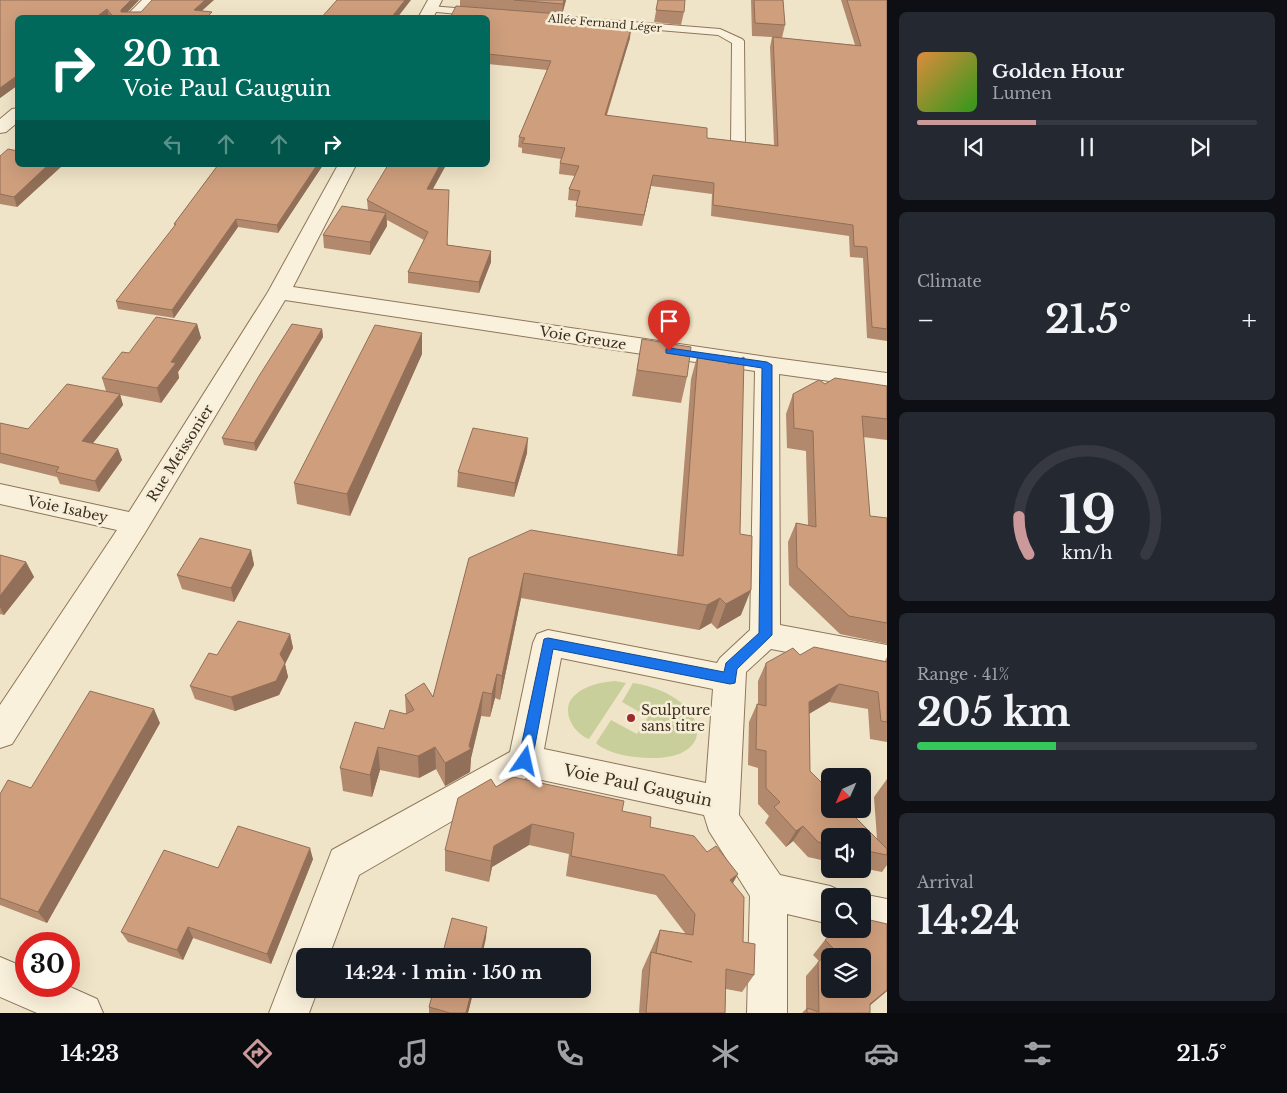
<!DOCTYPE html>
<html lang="en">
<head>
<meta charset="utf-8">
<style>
	body { margin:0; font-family:"Libre Baskerville",serif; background:#242831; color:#f1f3f6; height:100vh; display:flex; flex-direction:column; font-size:19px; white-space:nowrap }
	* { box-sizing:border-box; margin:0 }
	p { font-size:16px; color:#9ea1a6 }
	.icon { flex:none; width:28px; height:28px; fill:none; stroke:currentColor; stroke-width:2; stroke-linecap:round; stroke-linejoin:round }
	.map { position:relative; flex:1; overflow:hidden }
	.panel { display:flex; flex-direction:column; gap:12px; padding:12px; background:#0d0f14; width:400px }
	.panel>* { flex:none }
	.guide { position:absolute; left:15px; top:15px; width:475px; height:152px; border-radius:8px; box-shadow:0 5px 20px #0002; background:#00695c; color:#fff; overflow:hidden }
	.needle { width:32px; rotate:225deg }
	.fabs { position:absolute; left:821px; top:768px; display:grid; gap:10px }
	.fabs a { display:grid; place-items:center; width:50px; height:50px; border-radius:8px; background:#171b24; box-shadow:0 5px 20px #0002; font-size:25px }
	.speed { position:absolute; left:15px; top:932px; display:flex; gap:10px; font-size:25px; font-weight:700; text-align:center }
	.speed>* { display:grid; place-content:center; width:65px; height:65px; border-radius:50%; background:#171b24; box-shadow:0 5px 20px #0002; line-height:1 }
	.speed .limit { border:8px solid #d22; background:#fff; color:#111 }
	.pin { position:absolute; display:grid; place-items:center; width:42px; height:42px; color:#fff; margin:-51px -21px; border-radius:50% 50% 50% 0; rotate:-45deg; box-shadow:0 0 5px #0007 }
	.pin .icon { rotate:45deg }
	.me { position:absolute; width:55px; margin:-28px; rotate:11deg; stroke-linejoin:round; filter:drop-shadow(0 0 4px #0008) }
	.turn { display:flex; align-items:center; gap:18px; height:105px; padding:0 25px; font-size:22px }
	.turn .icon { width:65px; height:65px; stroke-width:2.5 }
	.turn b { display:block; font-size:35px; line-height:42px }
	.lanes { display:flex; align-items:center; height:48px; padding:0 25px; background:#0003; justify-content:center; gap:25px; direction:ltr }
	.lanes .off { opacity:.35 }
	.big { font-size:38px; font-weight:800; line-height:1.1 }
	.panel .widget { flex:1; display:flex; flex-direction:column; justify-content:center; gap:8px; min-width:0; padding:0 18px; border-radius:8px; background:#242831 }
	.panel .dial { align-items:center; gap:0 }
	.dial svg { height:130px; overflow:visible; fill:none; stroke:#363941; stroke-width:7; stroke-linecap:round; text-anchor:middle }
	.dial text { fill:#f1f3f6; stroke:none }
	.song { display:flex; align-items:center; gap:15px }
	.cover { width:60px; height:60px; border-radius:8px; background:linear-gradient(135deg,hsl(30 70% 55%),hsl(110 70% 35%)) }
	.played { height:5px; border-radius:2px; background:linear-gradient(90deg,#cc999b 35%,#363941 35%) }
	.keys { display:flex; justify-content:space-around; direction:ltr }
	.heat { display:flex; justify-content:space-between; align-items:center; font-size:28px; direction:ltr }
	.charge { height:8px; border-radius:4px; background:linear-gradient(90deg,#34c759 41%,#363941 0) }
	.trip { position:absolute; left:296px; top:948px; width:295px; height:50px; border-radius:8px; background:#171b24; box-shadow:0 5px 20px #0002; font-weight:800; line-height:50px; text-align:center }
	.tabs { display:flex; height:80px; justify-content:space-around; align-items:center; background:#090b0e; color:#9ea1a6 }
	.tabs .icon { width:35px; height:35px }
	.tabs .on { color:#cc999b }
	.tabs b { font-size:22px; color:#f1f3f6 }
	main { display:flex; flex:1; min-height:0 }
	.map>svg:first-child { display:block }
</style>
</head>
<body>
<main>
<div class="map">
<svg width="887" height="1013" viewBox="0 0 887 1013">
	<rect width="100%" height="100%" fill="#f0e4c8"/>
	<path fill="#c9cf9b" d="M615,681l11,2 -37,56c-16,-6 -30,-30 -14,-44 11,-10 26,-13 40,-14z
		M633,683c79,12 91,85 3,74 -12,-1 -31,-5 -40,-14l15,-23 26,14 11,-17 -26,-15z"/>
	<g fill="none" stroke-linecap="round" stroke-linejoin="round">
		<defs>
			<path id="lane" d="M430,6l50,4 6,3 -6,3 -54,-5 -1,-2 1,-2z
				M532,14l188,15 22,10 2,2 1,105 -7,4 -7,-4 1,-103 -14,-8 -190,-16 -2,-2 2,-2z"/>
			<path id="street" d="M142,0h16l-17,18h-17z
				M428,0h14l-9,18h-15z
				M18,108v14l-12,10 -6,1v-14l12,-10z
				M338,165h18l-63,122 474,70 120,16v16l-108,-15 1,251 107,20v26l-116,-22 -25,23 -7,143 41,60 50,11 13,6 2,4h-15v28l-43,-10v99h-40l3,-117 -41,-65 -5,-16 -176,-38 -169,98 -30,81h-24v33h13l-9,24h-40l63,-163 178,-98 23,-109 4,-9 11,-4 169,33 3,-5 30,-28 5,-259 -470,-71 -139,231 -134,213 -12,4v-43l117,-175 -117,-26v-20l129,28 139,-220zM561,658l152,31 -7,94 -162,-34z
				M862,894l25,5v38l-32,-8h7v-33h-5z
				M0,957l26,11v18h42l29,13 6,14h-66l-37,-16z"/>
		</defs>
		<use href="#lane" stroke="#8d765c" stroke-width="2"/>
		<use href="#street" stroke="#8d765c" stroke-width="2"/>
		<use href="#lane" fill="#faf1dc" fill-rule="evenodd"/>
		<use href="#street" fill="#faf1dc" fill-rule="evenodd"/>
	</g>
	<path fill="#b2896c" d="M0,0h139l-12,12 75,-1 11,6 5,1h-108l-1,-2 -2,2h-89v67l-18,13z
		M460,0h106l-4,15h-2l-1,7 71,16 -23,77 100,23 67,7 -4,-98 2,-10 -20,-1 -1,-36h32l2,25 -3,13 73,7 -14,-45h46v341l-20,-3 -4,-80 -13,-1 -1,-21 -138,-20 1,-22 -61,-8 -9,40 -67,-9 2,-16 -9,-1 1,-11 6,-13 -16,-2 1,-11 1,-4 -39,-6v-5l-4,-1 1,-10 28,-67 -59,-6v-46l-28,-12z
		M658,0l26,12 -3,13 -27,-3z
		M0,156l18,9h45l-46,42 -17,-3z
		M218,165h105l-45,68 -40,-6 -64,91 -56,-9 -2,-8 59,-75 -1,-2z
		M446,165l-13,24 15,56 43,6v11l-12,31 -71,-10v-11l16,-32 -37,-20v6l-17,29 -46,-7 -1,-13 45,-25 -1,-10z
		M197,324l4,14 -23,34 1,6 -18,25 -41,-8 3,10 -30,38 25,6 4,11 -23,32 -39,-8 -3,-7 -57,-14v-40l28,6 78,-38 -4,-13 27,-25z
		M322,329l1,8 -67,114 -32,-6 -2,-7z
		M422,333v21l-72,162 -53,-12 -3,-21z
		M642,339l45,38 -6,26 -49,-7z
		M698,353l42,181 1,81 -24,14 -6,-6 -12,7 -178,-32 -21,102 -5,-2 -5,19 -9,-1 -10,42 -1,14 -25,14 -9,-17 -17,9 -39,-8 -8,27 -29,-6 -3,-23 44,-39 22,-16 -1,-18 28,2 36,-139 208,-3 14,-176z
		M825,384l62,2v54l-24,-3 7,79 17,2v126l-47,-10 -51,-49 -1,-43 8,-19 12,2 -2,-74 -19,-3 -1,-34 7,-20z
		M527,453l-13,44 -57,-10 1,-15z
		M251,550l3,15 -20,37 -52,-13 -5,-14z
		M0,555l26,7 8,15 -30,38 -4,-1z
		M290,634l3,14 -8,16 3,13 -9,18 -44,16 -40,-12 -5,-13 27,-31z
		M800,655l85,6 2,-4v85l-17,-3 -2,-30 -39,-7 -20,12 1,57 67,68 -3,-42 13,-18v86l-5,7 -20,-4v-32h-32v26l-22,-5 -15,-16 -7,6 -21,-24 4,-7 -11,-12v-36l-10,-3 1,-43 8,-18h1v-23l8,-18z
		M160,723l-113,200 -47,-18v-111l31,-6z
		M496,787l126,24 28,16 83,57 10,58 11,33 -12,17 -16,-3 -1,24h-86l3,-43 18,-40 25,4v-1l-29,-38 -90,-19 3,-22 -40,-9 -37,22 -3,15 -44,-11v-21z
		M313,859l-42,105 -78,-26 -10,22 -55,-18 -7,-10 97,-64z
		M825,940l62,51 -17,14v8h-68l4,-4v-33l13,-15 -6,-6z
		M434,989h40l-6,24h-39v-6z"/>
	<path fill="#916f58" d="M131,0h8l-17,18 -1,-8z
		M205,0h9l-19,17 -1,-7z
		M405,0h6l-14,18h-6z
		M564,0h2l-4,15 1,-11z
		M107,9l2,7 -2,2h-12z
		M631,29l-1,9 -27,87 2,-10z
		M18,75v10l-18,13v-10z
		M48,165h15l-46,42 -3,-10z
		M317,165h6l-45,68 -1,-8z
		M440,165h6l-19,34v-10z
		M653,175l-2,11 -9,40 2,-11z
		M386,213l1,13 -17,29v-13z
		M236,219l2,8 -64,91 -2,-8z
		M491,251v11l-12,31v-11z
		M197,324l4,14 -23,34 1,6 -18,25 -4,-15 14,-26z
		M322,329l1,8 -67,114 -2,-8z
		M422,333v21l-72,162 -3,-22z
		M120,394l3,11 -37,47 -4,-11z
		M528,438l-1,15 -13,44 1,-14z
		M118,449l4,11 -23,32 -4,-11z
		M251,550l3,15 -20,37 -3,-14z
		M26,562l8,15 -30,38 -4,-8v-11z
		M524,573l-3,25 -21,102 2,-24z
		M751,590l-10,25 -24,14 9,-25z
		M720,598l-9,25 -12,7 8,-25z
		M290,634l3,14 -8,16 3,13 -9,18 -44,16 -4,-14 49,-43z
		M497,674l-2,24 -5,19 2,-23z
		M839,684l-10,18 -29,17 9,-17z
		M483,692l-2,24 -10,42 -1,14 -25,14v-23l24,-17z
		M154,709l6,14 -113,200 -9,-11z
		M378,747l2,23 -8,27 -2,-22z
		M435,747l1,22 -17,9 -1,-22z
		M532,824l-3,21 -37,22 -3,15 2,-21 3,-15z
		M803,826l-10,15 -7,6 10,-16z
		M310,848l3,11 -42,105 -4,-10z
		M738,874l-11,20 3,-14z
		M188,927l5,11 -10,22 -6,-10z
		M487,927l-1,11 -4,18h-2z
		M472,989h2l-6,24h-2z
		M887,990v1l-26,22 9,-9z"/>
	<path fill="#cf9f7d" stroke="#916f58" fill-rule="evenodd" d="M0,0h131l-10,10v2h20l11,-12h53l-11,10 18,2 -4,4 11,2h-105l-7,-9 -12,9h-77v57l-18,13z
		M337,0h68l-14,18h-70z
		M514,0h50l-1,4z
		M658,0h27l-1,12 -28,-2z
		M754,0h29l2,25 -30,-2z
		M847,0h40v329l-15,-2 -5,-80 -13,-1 -1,-21 -140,-20 1,-22 -61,-8 -9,40 -68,-9 4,-15 -11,-2 10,-23 -19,-3 5,-15 -43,-5 3,-5 -6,-1 32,-76 -63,-7v-36h-38l6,-12 104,8 -3,8 74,7 -26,86 102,13v10l71,8 -5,-109 88,9z
		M8,149l10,2v14h30l-34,32 -14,-3v-38z
		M218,165h99l-40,60 -41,-6 -64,91 -56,-9 60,-77h-2z
		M388,165h52l-13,24 22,1 -2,55 44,6 -12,31 -71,-10 20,-40 -61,-32z
		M342,206l44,7 -16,29 -47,-7z
		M156,317l41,7 -26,38 5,1 -19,25 -55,-10 20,-26 7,1z
		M292,324l30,5 -68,114 -32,-5 37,-62z
		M375,325l47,8 -75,161 -53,-11z
		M642,339l49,8 -4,30 -50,-7z
		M698,353l21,3 10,8 15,-7 -4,177 12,2 -1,54 -25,14 -6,-6 -13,7 -183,-32 -22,103 -5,-2 -5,20 -9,-2 -14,54 2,3 -26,14 -10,-16 -17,9 -40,-9 -8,28 -30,-7 15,-46 29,7 6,-19 16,4 8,-4 -9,-15 19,-12 9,14 36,-139 62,-28 152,26z
		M835,378l52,8v33l-25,-3 8,100 17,2v105l-38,-7 -52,-49 -1,-44 20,4 -3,-96 -19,-3 -1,-34 26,-14 6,4z
		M67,384l53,10 -38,47 36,8 -23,32 -39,-9 3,-5 -59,-14v-30l28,6z
		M473,428l55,10 -13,45 -57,-11z
		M200,538l51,12 -20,38 -54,-13z
		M0,555l26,7 -26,34z
		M238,621l52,13 -10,20 5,9 -9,18 -45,16 -41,-11 19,-33 8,2z
		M814,647l73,15v60l-6,-1 -3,-29 -39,-8 -30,18 1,69 20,20v18h17l40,40v6l-25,-5v-14h-32v8l-12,-2 -15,-16 -7,5 -22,-24 6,-5 -14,-14v-37l-10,-2 1,-45 9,2v-43l27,-15 7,7z
		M90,691l64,18 -116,203 -38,-14v-104l8,-14 23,8z
		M513,777l111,24 -2,10 29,6 -1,10 44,9 13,16 9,-6 22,28 -8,6 14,17 -1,45 12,2 -1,31 -28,-6 -1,44h-79l5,-61 41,10 -36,-9 4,-23 33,5 2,-21 -31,-39 -93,-19 3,-23 -42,-9 -38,22 -3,15 -46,-11 13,-52 33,-19 5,8z
		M238,826l72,22 -43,106 -79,-27 -11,23 -56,-18 43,-82 54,18z
		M452,918l35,9 -7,29h-38z
		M870,920l17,4v66l-17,14v9h-63v-5l12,4 -1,-50 16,-13 -9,-9 14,-11h16l2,2 2,-2h3v-3zM830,956h32v33h-32z
		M434,989h38l-6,24h-16l-21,-6z"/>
	<path fill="#1a73e8" stroke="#114b97" d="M669,348l98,14 5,3v270l-35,34 -2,14 -5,1 -177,-35 -21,112 -2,4 -5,2 -5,-2 -2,-4 26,-122 4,-1 176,34 2,-9 33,-30 3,-265 -96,-15v-4z"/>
	<circle fill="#9e2a2b" stroke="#f7eed8" stroke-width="2" cx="631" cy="718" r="5"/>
	<g text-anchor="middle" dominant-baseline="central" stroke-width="5" stroke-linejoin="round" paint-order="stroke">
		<g font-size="11" fill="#3d2e20" stroke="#f7eed8">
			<text transform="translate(605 23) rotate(5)">Allée Fernand Léger</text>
		</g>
		<g font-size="14" fill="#3d2e20" stroke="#f7eed8">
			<text transform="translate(583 338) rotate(9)">Voie Greuze</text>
			<text transform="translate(180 453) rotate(-58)">Rue Meissonier</text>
			<text transform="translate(68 509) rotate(12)">Voie Isabey</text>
		</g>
		<g font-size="14" fill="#3d2e20" stroke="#f7eed8" text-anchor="start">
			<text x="641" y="710">Sculpture<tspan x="641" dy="16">sans titre</tspan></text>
		</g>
		<g font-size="16" fill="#3d2e20" stroke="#f7eed8">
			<text transform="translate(638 785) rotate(12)">Voie Paul Gauguin</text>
		</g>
	</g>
</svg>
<div class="fabs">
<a><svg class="needle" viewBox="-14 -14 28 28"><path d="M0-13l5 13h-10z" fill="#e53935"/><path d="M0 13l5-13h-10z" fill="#9ea1a6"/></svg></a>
<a><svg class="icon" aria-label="sound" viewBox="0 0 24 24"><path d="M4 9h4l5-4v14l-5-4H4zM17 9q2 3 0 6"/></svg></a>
<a><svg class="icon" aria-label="search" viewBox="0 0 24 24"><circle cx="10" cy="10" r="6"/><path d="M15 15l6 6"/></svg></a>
<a><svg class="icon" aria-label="layers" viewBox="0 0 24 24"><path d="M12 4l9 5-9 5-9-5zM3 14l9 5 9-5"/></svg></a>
</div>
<div class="speed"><div class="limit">30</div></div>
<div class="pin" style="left:669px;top:351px;background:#d93025"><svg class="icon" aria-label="arrive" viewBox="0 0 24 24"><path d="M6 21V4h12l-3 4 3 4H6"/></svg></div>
<svg class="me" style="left:525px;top:761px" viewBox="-20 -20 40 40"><path d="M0-17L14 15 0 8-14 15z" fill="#1a73e8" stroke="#fff" stroke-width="4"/></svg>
<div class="trip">14:24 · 1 min · 150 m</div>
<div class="guide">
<div class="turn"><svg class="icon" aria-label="right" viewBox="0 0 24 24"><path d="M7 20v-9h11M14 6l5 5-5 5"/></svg><div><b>20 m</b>Voie Paul Gauguin</div></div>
<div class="lanes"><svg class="icon off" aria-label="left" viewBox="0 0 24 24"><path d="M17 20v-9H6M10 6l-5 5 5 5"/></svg><svg class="icon off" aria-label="ahead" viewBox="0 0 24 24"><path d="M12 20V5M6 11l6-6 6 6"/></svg><svg class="icon off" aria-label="ahead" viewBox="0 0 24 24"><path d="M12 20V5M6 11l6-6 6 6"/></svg><svg class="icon" aria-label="right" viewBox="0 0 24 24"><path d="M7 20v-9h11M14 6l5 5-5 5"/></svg></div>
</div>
</div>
<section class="panel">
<div class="widget">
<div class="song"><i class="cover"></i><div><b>Golden Hour</b><p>Lumen</p></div></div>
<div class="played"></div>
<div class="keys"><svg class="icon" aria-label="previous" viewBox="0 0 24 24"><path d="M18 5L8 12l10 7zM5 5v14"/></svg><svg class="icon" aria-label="pause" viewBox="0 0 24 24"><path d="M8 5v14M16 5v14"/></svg><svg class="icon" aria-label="next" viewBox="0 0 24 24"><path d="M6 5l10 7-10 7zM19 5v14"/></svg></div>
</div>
<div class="widget"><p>Climate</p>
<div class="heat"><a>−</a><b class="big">21.5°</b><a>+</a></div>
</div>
<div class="widget dial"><svg viewBox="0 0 100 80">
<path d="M14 69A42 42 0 1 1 86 69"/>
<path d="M14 69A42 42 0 0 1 8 46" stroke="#cc999b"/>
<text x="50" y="56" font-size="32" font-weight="700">19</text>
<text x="50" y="72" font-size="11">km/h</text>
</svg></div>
<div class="widget"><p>Range · 41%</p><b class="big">205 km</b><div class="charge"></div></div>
<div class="widget"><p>Arrival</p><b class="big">14:24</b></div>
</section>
</main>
<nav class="tabs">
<b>14:23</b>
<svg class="icon on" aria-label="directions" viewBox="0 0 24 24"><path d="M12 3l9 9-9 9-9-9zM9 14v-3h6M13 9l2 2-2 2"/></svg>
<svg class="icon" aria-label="music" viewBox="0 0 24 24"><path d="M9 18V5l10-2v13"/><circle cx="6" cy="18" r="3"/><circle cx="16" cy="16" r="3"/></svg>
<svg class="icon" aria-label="phone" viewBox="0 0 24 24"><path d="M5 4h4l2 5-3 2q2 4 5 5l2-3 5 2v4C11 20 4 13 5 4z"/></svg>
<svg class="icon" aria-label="climate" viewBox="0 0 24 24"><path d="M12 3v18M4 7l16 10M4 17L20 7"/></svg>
<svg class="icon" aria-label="car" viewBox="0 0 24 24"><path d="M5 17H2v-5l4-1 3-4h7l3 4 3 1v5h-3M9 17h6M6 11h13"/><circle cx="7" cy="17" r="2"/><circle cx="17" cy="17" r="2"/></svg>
<svg class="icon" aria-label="filters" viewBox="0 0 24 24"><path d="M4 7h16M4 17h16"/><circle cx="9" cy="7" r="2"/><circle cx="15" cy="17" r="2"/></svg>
<b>21.5°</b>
</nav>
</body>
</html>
